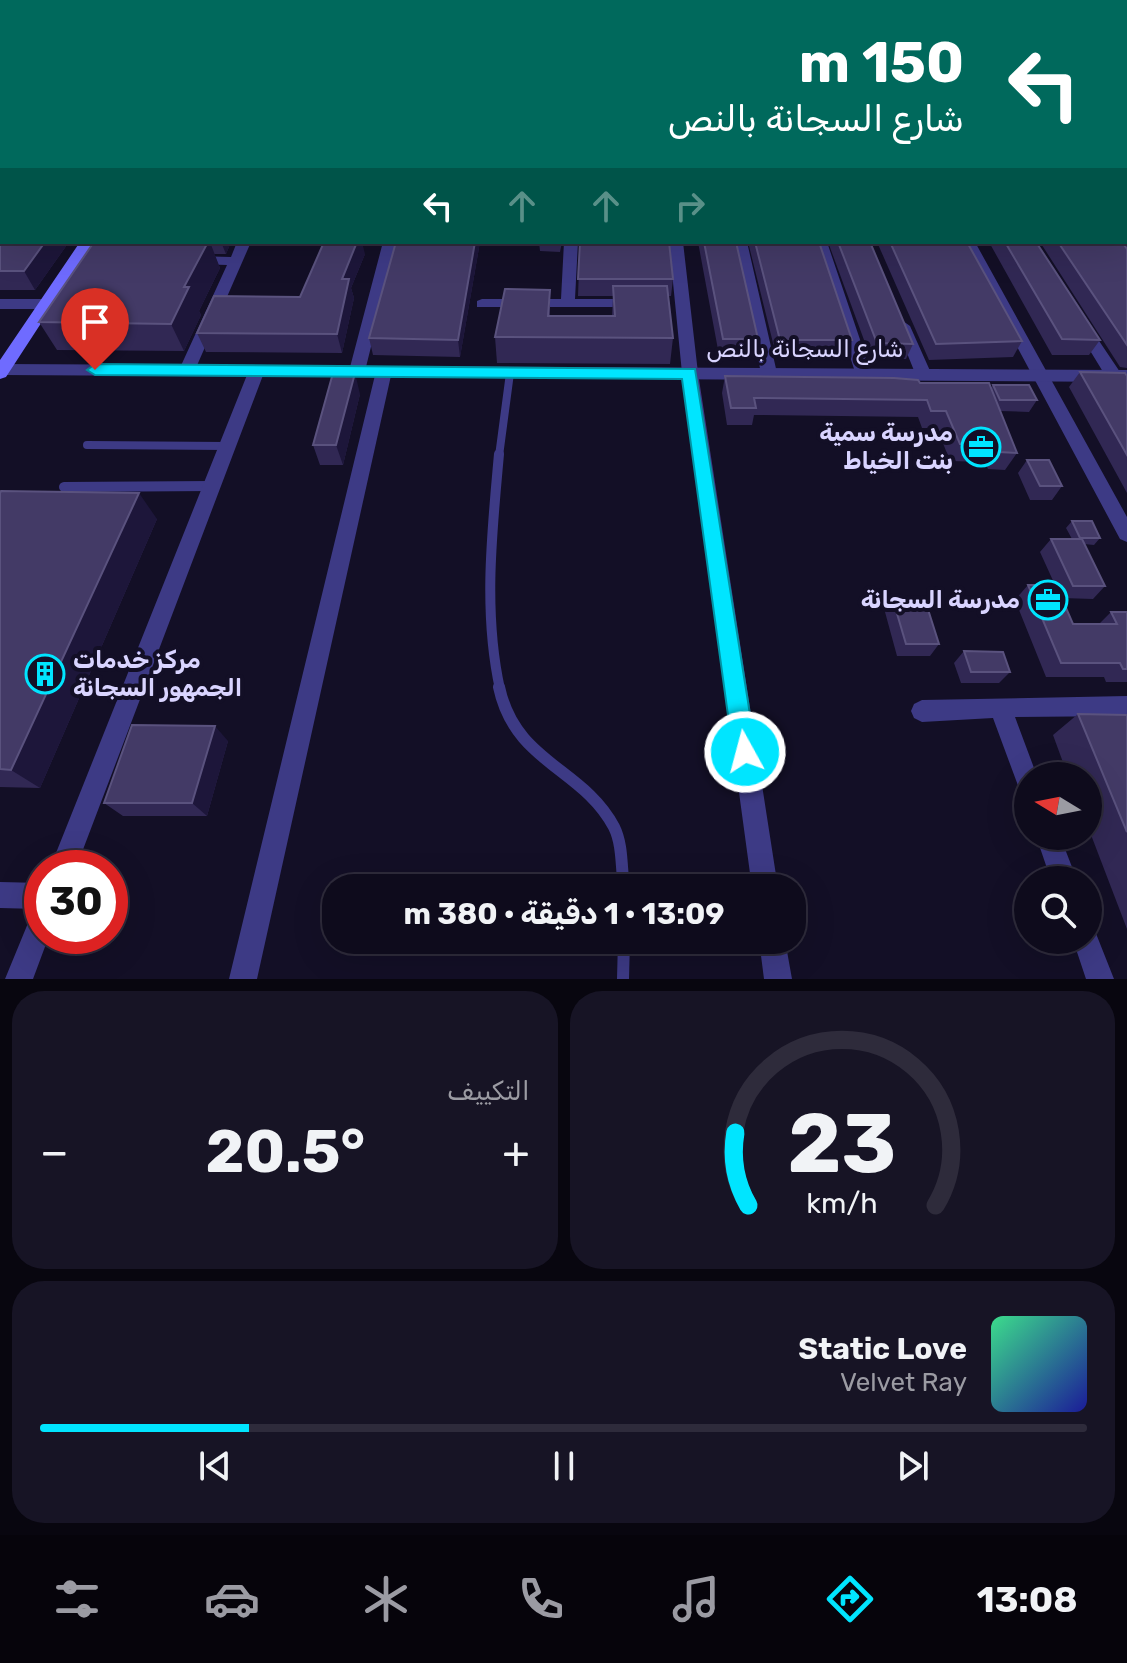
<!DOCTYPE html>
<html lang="ar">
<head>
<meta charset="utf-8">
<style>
	body { margin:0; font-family:Rubik,"Noto Naskh Arabic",sans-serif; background:#171425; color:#f1f3f6; direction:rtl; height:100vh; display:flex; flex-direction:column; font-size:30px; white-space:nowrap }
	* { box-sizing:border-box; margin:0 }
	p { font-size:26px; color:#9b9ba3 }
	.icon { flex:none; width:44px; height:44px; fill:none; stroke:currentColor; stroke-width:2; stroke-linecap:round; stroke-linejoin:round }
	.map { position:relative; height:979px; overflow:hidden; direction:ltr }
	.side { display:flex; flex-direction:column; gap:12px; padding:12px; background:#08060f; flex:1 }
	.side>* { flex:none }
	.banner { position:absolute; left:0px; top:0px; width:1128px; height:244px; box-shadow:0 8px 32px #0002,0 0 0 2px #2e2b3b; direction:rtl; background:#00695c; color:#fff; overflow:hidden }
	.needle { width:52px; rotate:280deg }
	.fabs { position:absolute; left:1014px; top:762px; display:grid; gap:16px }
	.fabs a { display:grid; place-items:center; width:88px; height:88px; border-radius:50%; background:#0e0b1c; box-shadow:0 8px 32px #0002,0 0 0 2px #2e2b3b; font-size:40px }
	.speed { position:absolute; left:24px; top:850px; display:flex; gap:16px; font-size:40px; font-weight:700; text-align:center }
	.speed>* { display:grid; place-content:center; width:104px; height:104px; border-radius:50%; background:#0e0b1c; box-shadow:0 8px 32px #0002,0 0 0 2px #2e2b3b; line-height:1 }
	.speed .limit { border:12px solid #d22; background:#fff; color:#111 }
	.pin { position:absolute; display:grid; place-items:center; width:68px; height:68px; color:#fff; margin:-82px -34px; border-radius:50% 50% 50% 0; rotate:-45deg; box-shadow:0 0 8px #0007 }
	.pin .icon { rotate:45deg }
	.me { position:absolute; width:88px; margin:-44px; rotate:353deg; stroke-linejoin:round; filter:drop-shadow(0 0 6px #0008) }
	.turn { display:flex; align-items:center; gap:28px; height:168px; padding:0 32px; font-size:36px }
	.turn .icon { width:104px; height:104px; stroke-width:2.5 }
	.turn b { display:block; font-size:56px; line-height:68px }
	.lanes { display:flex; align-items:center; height:76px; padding:0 32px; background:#0003; justify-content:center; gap:40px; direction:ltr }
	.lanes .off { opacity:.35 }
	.big { font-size:60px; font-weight:700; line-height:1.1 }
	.side .widget { flex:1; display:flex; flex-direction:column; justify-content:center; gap:12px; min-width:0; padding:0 28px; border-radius:32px; background:#171425 }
	.side .dial { align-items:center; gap:0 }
	.dial svg { height:208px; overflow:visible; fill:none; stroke:#2e2b3b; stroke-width:7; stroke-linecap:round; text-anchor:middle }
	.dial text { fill:#f1f3f6; stroke:none }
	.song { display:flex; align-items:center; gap:24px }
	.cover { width:96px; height:96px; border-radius:12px; background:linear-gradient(135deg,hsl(150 70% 55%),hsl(240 70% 35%)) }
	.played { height:8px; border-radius:4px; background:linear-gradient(90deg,#00e5ff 20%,#2e2b3b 20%) }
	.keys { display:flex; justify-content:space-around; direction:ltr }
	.heat { display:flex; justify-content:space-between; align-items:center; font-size:44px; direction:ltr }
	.side .tiles { flex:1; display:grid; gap:12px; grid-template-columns:1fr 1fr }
	.widget:last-child { grid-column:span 2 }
	.trip { position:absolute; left:322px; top:874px; width:484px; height:80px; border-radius:32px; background:#0e0b1c; box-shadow:0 8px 32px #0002,0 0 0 2px #2e2b3b; font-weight:700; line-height:80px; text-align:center; direction:rtl }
	.dock { display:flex; height:128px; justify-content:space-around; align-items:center; background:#06040b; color:#9b9ba3 }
	.dock .icon { width:56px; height:56px }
	.dock .on { color:#00e5ff }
	.dock b { font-size:36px; color:#f1f3f6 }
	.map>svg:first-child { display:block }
</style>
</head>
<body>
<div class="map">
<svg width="1127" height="979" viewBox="0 0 1127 979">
	<rect width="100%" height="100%" fill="#130f26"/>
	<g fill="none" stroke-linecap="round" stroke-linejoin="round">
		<path stroke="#3d3a85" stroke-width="8" d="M87,445l140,1
			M499,456l11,-83"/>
		<path stroke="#3d3a85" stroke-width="10" d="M499,454c-7,78 -16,158 1,235
			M64,487l148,-1"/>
		<path stroke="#3d3a85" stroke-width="12" d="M499,687c16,76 84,81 115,140 9,18 7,41 10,61
			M623,979l1,-39"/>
		<path fill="#3d3a85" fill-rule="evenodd" d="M563,0h8v2h-8z
			M636,0h8v2h-8z
			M0,46h2v6h-2z
			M237,242h14l-56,128 -8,5 -6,-1 -2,-4 48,-105 -32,-1 -7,-4 7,-4 36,1z
			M383,242h14l-32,129 -8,5 -8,-5z
			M564,242h14l-3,57h61l5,2v6h-164v-6l5,-2h79z
			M669,242h14l15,131 80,515h-26l-70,-515z
			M733,242h14l30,131 -2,4h-12l-2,-4z
			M813,242h14l44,130 -2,4h-12l-2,-4z
			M961,242h14l152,275v25l-7,-3z
			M0,299h45l7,5 -7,5h-45z
			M903,321l7,5 21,47 -2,4h-12l-2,-4 -19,-47z
			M1082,321l5,2 33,49 2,4 -2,4h-12l-33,-54z
			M257,365l8,5 -189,498h-26l199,-498z
			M384,366l8,5 -135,608h-28l147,-608z
			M1127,696v20l-112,1 22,59h-9v19l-8,-4 -27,-73 -71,4 -8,-4 -3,-7 3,-7 8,-4z
			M1036,836h24l17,44h-26z
			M0,882l42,1v53h7l-16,43h-28l28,-68 5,-2 -38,-1z
			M1088,928l7,3 19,48h-28l-13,-39h15z
			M759,940h26l7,39h-28z"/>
		<path fill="#3d3a85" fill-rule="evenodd" d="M0,364l1127,6v12l-1125,-7z"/>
		<path fill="#6f6bff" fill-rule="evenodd" d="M251,0h10l-11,2z
			M80,242h14l-88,135 -6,2v-19z"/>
	</g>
	<path fill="#312854" d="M0,0h132l-2,2h-128v43h-2z
		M656,0h471v368l-7,-1 -80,-125h86v-240h-469z
		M0,63l69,179 -34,48h-35z
		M94,242h137l-5,12h-12l6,14 -21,43 2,4 -17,36 -127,-1 -18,-28z
		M480,242l-20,115 -87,-2 -4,-17z
		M539,242h23l-2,10 -20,-1z
		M580,242l93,37 -2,17h-3l5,42 -3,26 -173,-1 -2,-26 55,-47v26h62l1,-20h-35z
		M698,242h38l22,97 -4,16h-35z
		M748,242h71l33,98 -6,15h-70z
		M828,242h42l43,102 -7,15h-35z
		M877,242h90l55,99 -9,16 -84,3z
		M989,242h47l64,98 -11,15h-37z
		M365,254l-14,34 3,10 -12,55 -136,-1 -9,-19 103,-36z
		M1080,372l47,4v117l-58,-106z
		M725,376l195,7 71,5 2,-3 44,15 -8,12 -29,-1 17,42 -12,17 -17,-1 -3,-7 -35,-1 -13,-33h-15l-4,-11 -164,-2 -2,10h-25l-5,-32z
		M360,394l-17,71h-23l-7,-20z
		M1027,460l35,26 -10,14h-22l-12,-27z
		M0,493l157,26 -117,269 -40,-1z
		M1072,521l28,17 -6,7 -10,-1 21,42 -12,13 -31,-1 11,26h26l12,-12h16v70h-21l-2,-5h-58l-31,-77 13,-15h27l-15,-33 11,-13h21l-6,-11z
		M893,600l46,44 -9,12h-33l-12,-44z
		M964,651l46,21 -11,11h-38l-7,-20z
		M1078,714l49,1v214l-39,-102v-51h-20l-15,-41z
		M228,741l-21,75h-84l-19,-13z"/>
	<path fill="#1d163a" d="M110,0h22l-2,2h-22z
		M223,0h17l-2,2h-16z
		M45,242h24l-34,48 -11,-19z
		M208,242h2l10,26 -21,43 2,4 -17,36 -13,-27 13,-37z
		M221,242h10l-5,12z
		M357,242h5l3,12 -14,34 3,10 -12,55 -5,-19 5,-55z
		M475,242h5l-20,115 -2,-17z
		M355,373l5,21 -17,71 -7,-20z
		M139,493l18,26 -117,269 -29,-18z
		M215,726l13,15 -21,75 -15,-13z"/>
	<path fill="#433a66" stroke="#5a527e" stroke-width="2" d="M0,0h110l-2,2h-106v27h-2z
		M161,0h62l-1,2h-63z
		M260,0h23l-1,2h-23z
		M290,0h131l-1,2h-131z
		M462,0h13l1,2h-15z
		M524,0h33v2h-33z
		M595,0h37v2h-37z
		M660,0h467v225l-1,-223h-466z
		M0,63h2v179h43l-21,29h-24z
		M94,242h114l-24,45h5l-18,37 -132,-2z
		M324,242h33l-15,37h7l-12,55 -140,-1 17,-37 86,1z
		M396,242h79l-17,98 -89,-2z
		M580,242h89l4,37h-95z
		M704,242h32l22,97h-35z
		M755,242h64l33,98h-72z
		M838,242h32l43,102 -36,-1z
		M890,242h77l55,99 -86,3z
		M1005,242h31l64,98 -38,-1z
		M1058,242h64l5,7v96z
		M613,286h54l6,52 -178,-1 10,-48 45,1 -2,26h67z
		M1080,372l45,1 2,3v79z
		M333,373h22l-19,72h-23z
		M725,376l169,2 24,2 2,3h69l28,70 -18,-1 -3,-7 -36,-1 -14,-33h-15l-4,-11 -173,-2 2,10h-25z
		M993,385h36l8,15h-37z
		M1027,460h22l13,26h-22z
		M1,491l138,2 -128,277 -11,-1v-276z
		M1072,521h20l8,17h-20z
		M1051,539h31l23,47h-32z
		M1028,585h28l17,39h44l-6,-12h16v57h-4l-3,-6h-59z
		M893,600h32l14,44h-33z
		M964,651l39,1 7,20h-39z
		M1078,714l49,1v117z
		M132,725l83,1 -23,77h-88z"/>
	<path fill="#00e5ff" stroke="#0095a6" stroke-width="2" d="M95,364l600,5 61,383 -3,8 -8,3 -8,-3 -4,-8 -51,-373 -587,-4 -8,-5z"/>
	<defs>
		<symbol id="office-ring" viewBox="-11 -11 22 22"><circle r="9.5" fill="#130f26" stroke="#00e5ff" stroke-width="1.5"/><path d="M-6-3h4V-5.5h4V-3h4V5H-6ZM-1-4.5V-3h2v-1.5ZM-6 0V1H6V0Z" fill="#00e5ff"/></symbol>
		<symbol id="building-ring" viewBox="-11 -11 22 22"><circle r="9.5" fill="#130f26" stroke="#00e5ff" stroke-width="1.5"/><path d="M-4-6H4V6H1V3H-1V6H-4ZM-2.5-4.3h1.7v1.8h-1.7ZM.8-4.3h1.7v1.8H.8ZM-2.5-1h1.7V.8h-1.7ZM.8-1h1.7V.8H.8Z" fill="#00e5ff"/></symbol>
	</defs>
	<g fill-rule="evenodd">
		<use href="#office-ring" x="959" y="425" width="44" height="44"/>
		<use href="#office-ring" x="1026" y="578" width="44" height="44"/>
		<use href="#building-ring" x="23" y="652" width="44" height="44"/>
	</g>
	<g text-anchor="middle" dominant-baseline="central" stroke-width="8" stroke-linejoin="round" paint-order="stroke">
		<g font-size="24" fill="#d9d4ff" stroke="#130f26">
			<text x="805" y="349">شارع السجانة بالنص</text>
		</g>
		<g font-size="24" font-weight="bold" fill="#d9d4ff" stroke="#130f26" text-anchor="end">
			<text x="953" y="433">مدرسة سمية<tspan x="953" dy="28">بنت الخياط</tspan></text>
			<text x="1020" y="600">مدرسة السجانة</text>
			<text x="73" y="660" text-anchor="start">مركز خدمات<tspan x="73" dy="28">الجمهور السجانة</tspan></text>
		</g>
	</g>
</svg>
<div class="fabs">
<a><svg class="needle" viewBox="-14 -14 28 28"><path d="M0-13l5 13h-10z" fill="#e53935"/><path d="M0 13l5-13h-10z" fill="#9b9ba3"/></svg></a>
<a><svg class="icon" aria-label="search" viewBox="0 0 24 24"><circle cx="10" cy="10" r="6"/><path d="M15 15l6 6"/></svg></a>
</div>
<div class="speed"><div class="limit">30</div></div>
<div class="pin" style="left:95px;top:370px;background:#d93025"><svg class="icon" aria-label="arrive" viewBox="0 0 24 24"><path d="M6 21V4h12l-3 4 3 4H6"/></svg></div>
<svg class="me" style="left:745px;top:752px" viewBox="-20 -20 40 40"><circle r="17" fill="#00e5ff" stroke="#fff" stroke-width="3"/><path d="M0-11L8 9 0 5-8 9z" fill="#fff"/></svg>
<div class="trip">13:09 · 1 دقيقة · 380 m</div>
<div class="banner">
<div class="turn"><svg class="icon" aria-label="left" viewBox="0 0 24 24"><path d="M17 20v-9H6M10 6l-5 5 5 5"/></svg><div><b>150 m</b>شارع السجانة بالنص</div></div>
<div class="lanes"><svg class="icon" aria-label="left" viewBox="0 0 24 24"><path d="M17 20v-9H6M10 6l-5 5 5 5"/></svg><svg class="icon off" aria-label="ahead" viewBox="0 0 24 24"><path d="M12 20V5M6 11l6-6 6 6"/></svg><svg class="icon off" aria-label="ahead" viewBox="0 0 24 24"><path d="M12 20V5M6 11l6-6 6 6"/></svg><svg class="icon off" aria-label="right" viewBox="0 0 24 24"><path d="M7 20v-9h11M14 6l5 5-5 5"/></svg></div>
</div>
</div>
<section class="side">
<div class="tiles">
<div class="widget dial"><svg viewBox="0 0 100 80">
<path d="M14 69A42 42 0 1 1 86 69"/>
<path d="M14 69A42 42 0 0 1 9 41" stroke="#00e5ff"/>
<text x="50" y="56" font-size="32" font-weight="700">23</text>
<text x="50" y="72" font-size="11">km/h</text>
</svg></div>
<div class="widget"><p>التكييف</p>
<div class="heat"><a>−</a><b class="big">20.5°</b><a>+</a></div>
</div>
<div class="widget">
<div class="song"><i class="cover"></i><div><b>Static Love</b><p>Velvet Ray</p></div></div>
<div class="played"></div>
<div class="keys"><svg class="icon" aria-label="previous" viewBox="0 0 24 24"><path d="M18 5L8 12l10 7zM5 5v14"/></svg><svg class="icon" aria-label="pause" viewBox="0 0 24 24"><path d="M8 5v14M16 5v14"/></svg><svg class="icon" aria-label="next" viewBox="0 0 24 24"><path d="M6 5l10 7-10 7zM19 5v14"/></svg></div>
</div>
</div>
</section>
<nav class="dock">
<b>13:08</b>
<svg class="icon on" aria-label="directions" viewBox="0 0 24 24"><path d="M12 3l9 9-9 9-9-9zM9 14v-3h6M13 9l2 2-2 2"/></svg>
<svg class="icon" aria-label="music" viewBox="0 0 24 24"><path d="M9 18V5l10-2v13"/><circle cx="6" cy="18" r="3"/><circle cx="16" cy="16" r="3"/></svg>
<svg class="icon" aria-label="phone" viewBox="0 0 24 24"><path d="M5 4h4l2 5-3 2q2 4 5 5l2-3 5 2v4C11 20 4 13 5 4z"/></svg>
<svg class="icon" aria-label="climate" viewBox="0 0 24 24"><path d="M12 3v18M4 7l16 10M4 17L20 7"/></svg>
<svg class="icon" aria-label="car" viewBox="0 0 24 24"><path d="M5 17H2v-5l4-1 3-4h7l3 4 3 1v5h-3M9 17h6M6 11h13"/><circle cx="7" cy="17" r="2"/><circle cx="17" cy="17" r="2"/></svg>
<svg class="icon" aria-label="filters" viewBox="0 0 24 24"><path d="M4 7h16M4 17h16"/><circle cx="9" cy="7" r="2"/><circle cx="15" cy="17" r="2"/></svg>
</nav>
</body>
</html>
